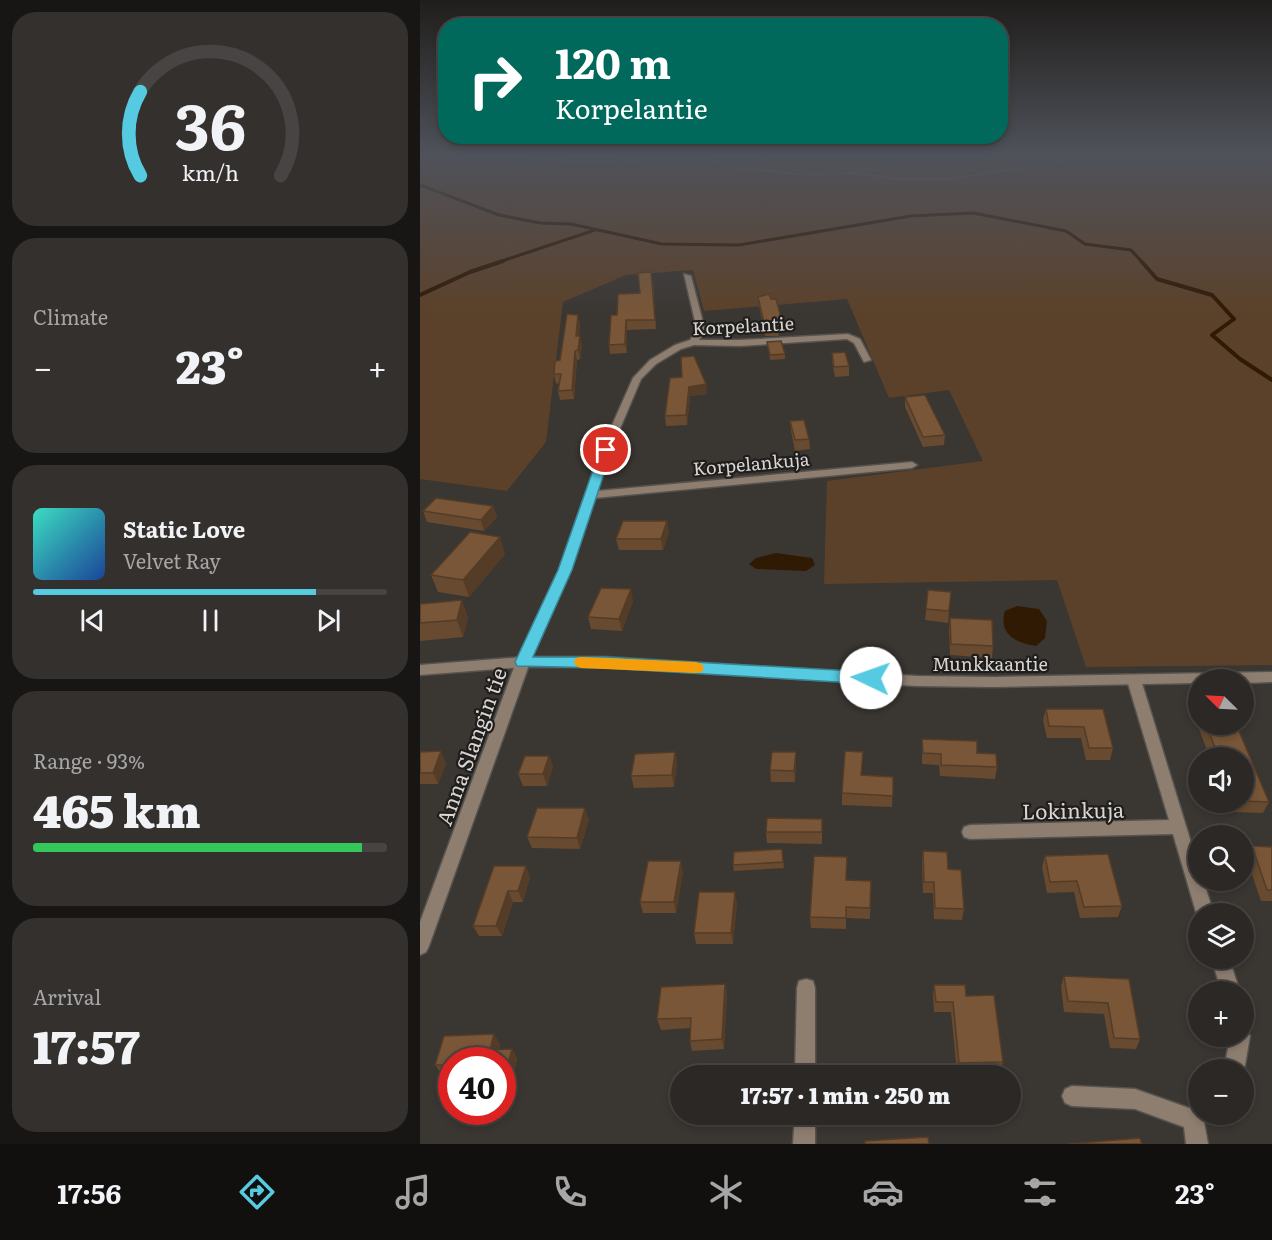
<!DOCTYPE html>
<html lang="en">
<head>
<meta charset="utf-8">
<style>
	body { margin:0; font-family:Literata,serif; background:#34302e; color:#f1f3f6; height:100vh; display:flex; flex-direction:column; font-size:22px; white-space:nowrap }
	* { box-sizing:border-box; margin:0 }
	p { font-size:20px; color:#a6a6a7 }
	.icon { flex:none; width:33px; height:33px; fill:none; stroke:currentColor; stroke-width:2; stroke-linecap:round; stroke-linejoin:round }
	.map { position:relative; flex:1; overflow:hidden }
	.sheet { display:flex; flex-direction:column; gap:12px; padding:12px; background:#181615; width:420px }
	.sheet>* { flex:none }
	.top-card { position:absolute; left:18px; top:18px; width:570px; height:126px; border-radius:24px; box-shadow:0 3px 9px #0003,0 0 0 2px #484443; background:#00695c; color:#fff; overflow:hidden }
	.needle { width:39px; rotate:294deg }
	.fabs { position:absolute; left:768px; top:669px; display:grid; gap:12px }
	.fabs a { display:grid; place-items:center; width:66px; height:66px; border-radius:50%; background:#2c2826; box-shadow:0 3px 9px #0003,0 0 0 2px #484443; font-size:30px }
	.speed { position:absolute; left:18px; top:1047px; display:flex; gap:12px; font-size:30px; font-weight:700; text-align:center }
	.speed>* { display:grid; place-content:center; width:78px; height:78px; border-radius:50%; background:#2c2826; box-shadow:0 3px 9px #0003,0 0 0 2px #484443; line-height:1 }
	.speed .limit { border:9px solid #d22; background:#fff; color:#111 }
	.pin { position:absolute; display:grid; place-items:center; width:51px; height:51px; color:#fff; margin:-26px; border:3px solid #fff; border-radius:50%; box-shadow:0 2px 6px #0007 }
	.me { position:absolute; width:66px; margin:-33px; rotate:273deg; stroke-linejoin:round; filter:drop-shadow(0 0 4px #0008) }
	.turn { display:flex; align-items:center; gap:21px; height:126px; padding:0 18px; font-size:27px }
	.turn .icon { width:78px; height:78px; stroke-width:2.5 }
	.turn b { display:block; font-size:42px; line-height:51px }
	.big { font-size:45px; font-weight:800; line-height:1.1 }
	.sheet .tile { flex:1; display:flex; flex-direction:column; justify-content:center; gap:9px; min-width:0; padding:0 21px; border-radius:24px; background:#34302e }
	.sheet .dial { align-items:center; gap:0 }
	.dial svg { height:156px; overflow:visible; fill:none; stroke:#484443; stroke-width:7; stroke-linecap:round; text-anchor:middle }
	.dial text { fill:#f1f3f6; stroke:none }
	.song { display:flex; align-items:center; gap:18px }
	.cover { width:72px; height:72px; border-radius:9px; background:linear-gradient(135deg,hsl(170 70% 55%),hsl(220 70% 35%)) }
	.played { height:6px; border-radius:3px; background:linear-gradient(90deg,#55cae0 80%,#484443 80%) }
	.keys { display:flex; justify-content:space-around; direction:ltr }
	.heat { display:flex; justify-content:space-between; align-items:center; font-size:33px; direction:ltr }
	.charge { height:9px; border-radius:4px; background:linear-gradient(90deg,#34c759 93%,#484443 0) }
	.trip { position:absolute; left:250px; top:1065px; width:351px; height:60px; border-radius:30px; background:#2c2826; box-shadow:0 3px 9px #0003,0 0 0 2px #484443; font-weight:800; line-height:60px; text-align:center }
	.tab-bar { display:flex; height:96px; justify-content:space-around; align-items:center; background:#12100f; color:#a6a6a7 }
	.tab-bar .icon { width:42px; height:42px }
	.tab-bar .current { color:#55cae0 }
	.tab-bar b { font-size:27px; color:#f1f3f6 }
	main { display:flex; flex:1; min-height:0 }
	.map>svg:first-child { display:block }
</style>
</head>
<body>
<main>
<section class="sheet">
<div class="tile dial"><svg viewBox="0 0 100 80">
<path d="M14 69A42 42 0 1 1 86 69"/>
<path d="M14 69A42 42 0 0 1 14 26" stroke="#55cae0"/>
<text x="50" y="56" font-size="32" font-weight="700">36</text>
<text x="50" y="72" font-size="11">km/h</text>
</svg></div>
<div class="tile"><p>Climate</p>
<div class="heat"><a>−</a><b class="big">23°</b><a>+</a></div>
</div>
<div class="tile">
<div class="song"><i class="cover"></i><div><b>Static Love</b><p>Velvet Ray</p></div></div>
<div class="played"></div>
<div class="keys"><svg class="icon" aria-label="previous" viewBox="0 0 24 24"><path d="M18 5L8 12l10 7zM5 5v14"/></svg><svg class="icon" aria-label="pause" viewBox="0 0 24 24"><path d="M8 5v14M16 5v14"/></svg><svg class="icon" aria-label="next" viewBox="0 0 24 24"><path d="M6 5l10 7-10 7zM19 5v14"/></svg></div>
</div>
<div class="tile"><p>Range · 93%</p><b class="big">465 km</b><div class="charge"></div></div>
<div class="tile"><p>Arrival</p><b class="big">17:57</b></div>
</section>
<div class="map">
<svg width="852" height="1144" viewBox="0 0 852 1144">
	<rect width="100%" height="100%" fill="#3a3632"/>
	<path fill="#5b412a" d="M0,154h852v511l-186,2 -29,-87 -233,4 3,-103 156,-20 -34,-71 -60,8 -42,-99 -143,12 -11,-41 -67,5 -63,27 -17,140 -39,49 -87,-12z"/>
	<path fill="#311a03" d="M356,553l36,5 3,7 -9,6 -50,-2 -7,-5 7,-6z
		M597,606l22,3 8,12 -2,17 -9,8c-20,-3 -38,-12 -31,-35z"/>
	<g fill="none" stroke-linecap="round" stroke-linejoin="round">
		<path stroke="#311a03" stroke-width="3" d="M0,185l79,30 41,8 31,1 91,20 77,1 172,-29 62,-3 93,18 19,13 46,6 11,12
			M79,262l96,-32"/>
		<path stroke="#311a03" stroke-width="4" d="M721,261l16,18 55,16 22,24 -22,16 28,24 32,21
			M0,295l50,-23 33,-11"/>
		<defs>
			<path id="minor" d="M264,274l7,2 14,54 -6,10h41l108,-6 12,5 11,21 -7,2 -10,-19 -7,-4 -107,7 -46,-1 -13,4 -25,15 -15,15 -30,71 -14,41 315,-29 5,3 -5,3 -317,30 -24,72 -41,92 -101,284 -3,6 -6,3v-33l96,-260 43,-92 42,-120 32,-72 17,-18 25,-15 15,-5 7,-10z
				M714,675l5,1 2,4 57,185v15h5l11,34h-16v5l-25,-85 -203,5 -6,-2 -2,-5 2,-5 6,-2 199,-5 -42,-140 2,-4z
				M791,958h18l11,34h-18z
				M386,979l7,2 2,7v88h-20l2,-88 2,-7z
				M824,1028l3,1 3,7 -6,35v-1h-20l6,-34h14z
				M652,1086l63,3 54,19 9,-5v11h10l-4,8 4,22h-22l-2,-17 -49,-18 -63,-3 -7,-3 -3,-7 3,-7z
				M375,1114h20v30h-22z"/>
			<path id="tertiary" d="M103,657h82l312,19 78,1 277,-5v10l-28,1v-3h-46v3l-203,4 -78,-1 -312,-19h-82l-103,8v-10z"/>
		</defs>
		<use href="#minor" stroke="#56534f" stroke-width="3"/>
		<use href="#tertiary" stroke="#56534f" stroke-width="3"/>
		<path stroke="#76736f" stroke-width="1.5" stroke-dasharray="2 1.5" stroke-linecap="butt" d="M61,154l85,7 140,-1 38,8 61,7 47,-2 49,6h46l114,-17 19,-8
			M253,154l7,5
			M434,173l32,-9"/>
		<use href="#minor" fill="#8e7e70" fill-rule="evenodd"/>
		<use href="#tertiary" fill="#8e7e70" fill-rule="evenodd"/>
	</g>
	<path fill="#674a2f" d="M233,281l3,48 -29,1v23l-17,1 -1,-9 8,-30z
		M338,297l13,2 11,22v9h-4l1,6h-14l-6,-31z
		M160,324l-1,12 3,9 -2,14 -3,1 -3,39 -14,1 -2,-9 1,-8 -3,1 -2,-10 6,-14z
		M347,342l18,12v5l-15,1z
		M412,353l17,13v10l-14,1 -3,-15z
		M250,378l37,16 -17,2 -3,29 -21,1 -1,-10z
		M485,397l40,38 -1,10 -21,2 -18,-40z
		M370,421l19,18 1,10 -15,2 -4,-20z
		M73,506l4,11 -13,14 -57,-9 -4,-11z
		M249,532l-6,18h-44l-3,-11z
		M85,554l-36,43 -31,-5 -7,-17z
		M508,590l23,2 -3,31 -23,-3z
		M213,601l-11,30 -31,-2 -3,-12z
		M0,604l48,13 -5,20 -43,4z
		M530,618l43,28 -1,12 -42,-3 -1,-26z
		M778,701v23h38l33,78 -6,11 -33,-1 -4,-10h18v-44h-34l-17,-45z
		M626,709h57l10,39 -3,12h-24l-5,-22h-34l-4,-18z
		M502,739l55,14 20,14 -2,12 -55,-3 -1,-11 -17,-1z
		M0,752l26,11 -8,21h-18z
		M255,752l2,12 -3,23 -40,1 -3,-12z
		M376,752v12l-1,18h-24l-1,-12z
		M129,756l4,11 -6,19h-24l-5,-12z
		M442,775l31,2 -1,30 -50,-2v-12z
		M169,820l-9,29 -48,-1 -5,-11z
		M402,830v14l-55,-1 -1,-11z
		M832,846l20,1v54h-11l-15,-44z
		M362,849l2,19 -50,3 -1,-6z
		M503,851l25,18 16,40 -2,11 -28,-1 -1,-26h-10l-1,-30z
		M625,856l77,50 -4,11 -38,1 -6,-26 -27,1 -5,-26z
		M74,866l36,11 -7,25h-10l-11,34h-23l-6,-10z
		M263,872l-7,41h-33l-3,-11z
		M426,880l25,1 -1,38 -24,-1v11l-35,-1 -1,-11z
		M317,903l-4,41h-37l-2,-11z
		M644,976l65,3 11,60 -4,10 -26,-1 -6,-34 -40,-2 -3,-26z
		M305,984l2,10 -3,55 -32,2 -2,-10 1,-13 -30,2 -4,-11z
		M514,985l32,11 37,66 -2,10 -44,1 -6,-61h-17l-1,-16z
		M80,1044l-1,6 13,-1 5,10 -7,31h-8v-30h-50v15h-10l-7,-10z"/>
	<path fill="#543c26" d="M158,315l2,9 -2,21 -2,-9z
		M206,320l1,10v23l-2,-9z
		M160,336l2,9 -2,14 -2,-9z
		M155,351l2,9 -3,39 -2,-9z
		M286,384l1,10 -17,2 -3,29 -1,-10 3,-28z
		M73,506l4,11 -13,14 -3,-11z
		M247,521l2,11 -6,18 -2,-11z
		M80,537l5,17 -36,43 -6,-17z
		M211,589l2,12 -11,30 -3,-12z
		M42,600l6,17 -5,20 -6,-17z
		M21,751l5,12 -8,21 -5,-11z
		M255,752l2,12 -3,23 -2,-12z
		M376,752v12l-1,18 -1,-11z
		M129,756l4,11 -6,19 -4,-12z
		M165,808l4,12 -9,29 -3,-11z
		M261,861l2,11 -7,41 -2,-11z
		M106,866l4,11 -7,25 -5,-11z
		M88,891l5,11 -11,34 -6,-10z
		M315,892l2,11 -4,41 -2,-11z
		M305,984l2,10 -3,55 -2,-10z
		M74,1034l6,10 -4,16 -6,-10z
		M92,1049l5,10 -7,31 -6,-10z"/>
	<path fill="#785637" stroke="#543c26" stroke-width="1.5" d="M231,272l4,48h-29l-1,24 -16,1 2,-30h6l1,-21 22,-1 -2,-20z
		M349,294l2,5h5l6,22h-5l1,6h-13l-7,-30z
		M147,314l11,1 -2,21h4l-2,14 -3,1 -3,39 -14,1 3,-17h-7l1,-13 5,-1z
		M361,341l4,13 -15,1 -3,-13z
		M425,352l4,14 -15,1 -2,-14z
		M274,356l12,28 -17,3 -3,28 -21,1 5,-38 12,-1 -1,-20z
		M505,395l20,40 -22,2 -18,-40z
		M384,420l5,19 -14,1 -5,-19z
		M16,498l57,8 -12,14 -58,-9z
		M203,521h44l-6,18h-45z
		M50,532l30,5 -37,43 -32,-5z
		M181,588l30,1 -12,30 -31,-2z
		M508,590l23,2 -2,19 -23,-2z
		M42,600l-5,20 -37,3v-19z
		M530,618l42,2 1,26 -42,-2z
		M626,709h57l10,39h-24l-5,-21 -35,-1z
		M786,724h30l33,78 -25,-1v-43h-25z
		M502,739l55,2v12l19,1 1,13 -56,-2v-11l-18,-1z
		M21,751l-8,22h-13v-21z
		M425,751l18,1 -2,23 32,2v19l-51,-3z
		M255,752l-3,23 -41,1 4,-22z
		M352,752h24l-2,19 -24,-1z
		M105,756h24l-6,18h-25z
		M117,808h48l-8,30 -50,-1z
		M347,818l55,1v13h-56z
		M832,846l20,1v43h-5z
		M362,849l1,13 -50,3 1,-13z
		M503,851l24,1 1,17 13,1 3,39 -29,-1 -1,-26h-10z
		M688,854l14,52 -38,1 -7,-26 -27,1 -5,-26z
		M394,856l33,1 -1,23 25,1 -1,27 -24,-1v11l-36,-1z
		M228,861h33l-7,41h-34z
		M74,866h32l-8,25h-10l-12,35h-23z
		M279,892h36l-4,41h-37z
		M644,976l65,3 11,60 -26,-1 -6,-35 -40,-2z
		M305,984l-3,55 -32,2 1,-23 -34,1 4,-32z
		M514,985h31l1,11 28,-1 9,67 -44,1 -6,-61h-17z
		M74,1034l-4,16 22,-1 -8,31h-2v-20h-50v5h-17l9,-29z
		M508,1137l1,7h-64v-3z
		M720,1138l2,6h-74z"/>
	<linearGradient id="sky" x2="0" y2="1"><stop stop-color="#201e1c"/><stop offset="0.49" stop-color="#4f525a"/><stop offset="1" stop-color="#4f525a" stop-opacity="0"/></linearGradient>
	<rect width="852" height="315" fill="url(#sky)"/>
	<path fill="#55cae0" stroke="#378392" stroke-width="1.5" d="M186,447l6,3 -40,120 -39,87h72l266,15 6,2 2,4 -2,4 -6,2 -266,-16 -88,-2 -2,-4 43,-92 42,-120z"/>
	<path fill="#f59e0b" d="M161,657l115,5 6,2 2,4 -2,4 -6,1 -115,-5 -5,-2 -2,-4 2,-4z"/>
	<g text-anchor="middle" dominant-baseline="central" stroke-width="4.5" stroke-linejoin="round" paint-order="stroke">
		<g font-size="18" fill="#d8d5d2" stroke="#201e1c">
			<text transform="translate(323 325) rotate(-3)">Korpelantie</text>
			<text transform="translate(331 463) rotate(-5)">Korpelankuja</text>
			<text x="570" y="663">Munkkaantie</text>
		</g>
		<g font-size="21" fill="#d8d5d2" stroke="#201e1c">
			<text transform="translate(50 746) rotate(-70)">Anna Slangin tie</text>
			<text transform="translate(653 809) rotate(-1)">Lokinkuja</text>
		</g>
	</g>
</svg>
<div class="fabs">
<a><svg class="needle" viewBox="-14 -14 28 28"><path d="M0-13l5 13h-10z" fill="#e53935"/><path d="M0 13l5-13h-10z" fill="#a6a6a7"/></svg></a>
<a><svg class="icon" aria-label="sound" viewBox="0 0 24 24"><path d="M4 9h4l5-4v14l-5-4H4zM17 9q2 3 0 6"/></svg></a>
<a><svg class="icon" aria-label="search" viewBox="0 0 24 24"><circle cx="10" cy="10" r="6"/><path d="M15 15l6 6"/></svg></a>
<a><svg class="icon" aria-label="layers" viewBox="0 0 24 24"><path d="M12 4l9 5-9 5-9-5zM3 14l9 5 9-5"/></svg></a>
<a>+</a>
<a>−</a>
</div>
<div class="speed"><div class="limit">40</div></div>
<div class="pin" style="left:186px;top:450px;background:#d93025"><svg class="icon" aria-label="arrive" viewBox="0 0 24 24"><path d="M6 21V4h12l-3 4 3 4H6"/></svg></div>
<svg class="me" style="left:451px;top:678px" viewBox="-20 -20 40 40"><circle r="19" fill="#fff"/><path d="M0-13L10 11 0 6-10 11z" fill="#55cae0"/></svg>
<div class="trip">17:57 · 1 min · 250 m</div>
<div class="top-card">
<div class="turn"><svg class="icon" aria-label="right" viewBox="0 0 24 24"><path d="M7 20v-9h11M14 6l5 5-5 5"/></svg><div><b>120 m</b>Korpelantie</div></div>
</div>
</div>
</main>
<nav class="tab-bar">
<b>17:56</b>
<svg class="icon current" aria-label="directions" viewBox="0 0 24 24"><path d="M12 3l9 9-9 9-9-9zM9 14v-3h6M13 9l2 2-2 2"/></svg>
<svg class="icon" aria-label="music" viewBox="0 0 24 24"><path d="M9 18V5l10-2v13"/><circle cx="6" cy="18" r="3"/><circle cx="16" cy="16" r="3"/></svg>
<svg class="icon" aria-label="phone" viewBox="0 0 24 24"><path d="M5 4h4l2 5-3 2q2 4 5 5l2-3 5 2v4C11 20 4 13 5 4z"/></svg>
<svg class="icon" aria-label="climate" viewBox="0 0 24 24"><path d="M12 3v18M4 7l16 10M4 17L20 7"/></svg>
<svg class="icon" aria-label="car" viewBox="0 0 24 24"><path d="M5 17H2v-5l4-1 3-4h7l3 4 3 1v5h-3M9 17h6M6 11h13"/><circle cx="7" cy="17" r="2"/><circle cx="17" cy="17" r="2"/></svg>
<svg class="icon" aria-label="filters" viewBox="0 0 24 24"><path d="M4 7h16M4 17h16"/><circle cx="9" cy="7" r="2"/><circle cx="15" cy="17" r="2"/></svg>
<b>23°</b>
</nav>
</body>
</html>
